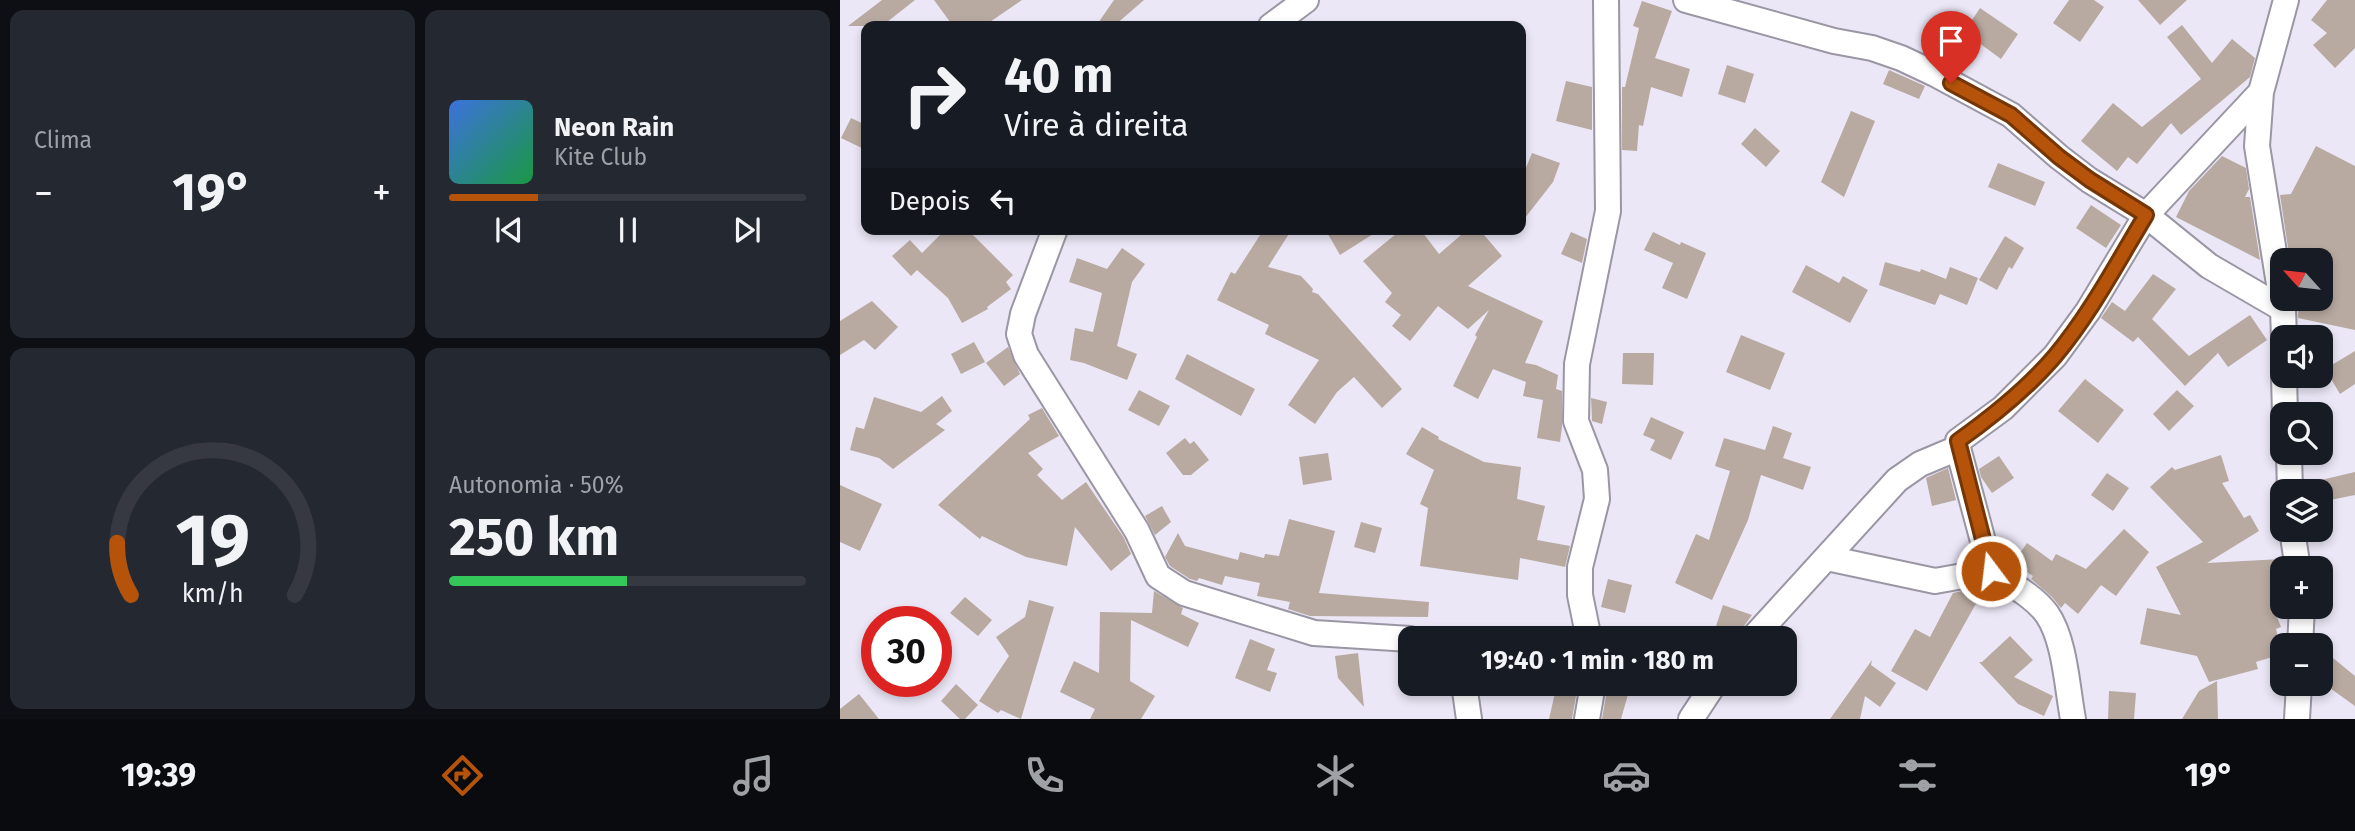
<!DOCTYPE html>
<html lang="pt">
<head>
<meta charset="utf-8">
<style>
	body { margin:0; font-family:"Fira Sans",sans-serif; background:#242831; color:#f1f3f6; height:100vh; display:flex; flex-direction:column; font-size:26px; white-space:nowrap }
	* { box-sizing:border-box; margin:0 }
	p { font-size:23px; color:#9ea1a6 }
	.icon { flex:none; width:38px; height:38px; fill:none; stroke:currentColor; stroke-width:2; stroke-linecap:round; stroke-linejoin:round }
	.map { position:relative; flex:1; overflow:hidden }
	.details { display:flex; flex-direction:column; gap:10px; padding:10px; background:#0d0f14; width:840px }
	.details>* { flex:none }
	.hud { position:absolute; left:21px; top:21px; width:665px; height:214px; border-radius:14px; box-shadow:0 4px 10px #0003; background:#171b24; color:#f1f3f6; overflow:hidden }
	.needle { width:46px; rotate:297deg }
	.controls { position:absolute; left:1430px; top:248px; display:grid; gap:14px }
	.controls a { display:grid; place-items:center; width:63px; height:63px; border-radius:14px; background:#171b24; box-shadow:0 4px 10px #0003; font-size:35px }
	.speed { position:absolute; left:21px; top:606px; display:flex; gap:14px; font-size:35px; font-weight:700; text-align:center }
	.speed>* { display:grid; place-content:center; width:91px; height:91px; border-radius:50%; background:#171b24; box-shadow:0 4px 10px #0003; line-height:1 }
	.speed .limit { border:10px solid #d22; background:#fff; color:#111 }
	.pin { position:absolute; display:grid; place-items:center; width:60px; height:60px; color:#fff; margin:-72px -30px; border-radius:50% 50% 50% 0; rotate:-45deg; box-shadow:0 0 7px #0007 }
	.pin .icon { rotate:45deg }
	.me { position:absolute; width:77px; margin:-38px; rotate:345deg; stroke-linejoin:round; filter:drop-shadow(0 0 5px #0008) }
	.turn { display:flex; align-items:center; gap:24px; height:147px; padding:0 28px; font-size:32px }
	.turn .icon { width:91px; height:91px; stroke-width:2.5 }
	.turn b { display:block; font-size:49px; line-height:60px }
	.then { display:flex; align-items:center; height:66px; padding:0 28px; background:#0003; gap:14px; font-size:26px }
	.big { font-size:52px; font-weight:700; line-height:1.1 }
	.details .card { flex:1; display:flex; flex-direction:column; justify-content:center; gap:10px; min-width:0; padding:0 24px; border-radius:14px; background:#242831 }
	.details .dial { align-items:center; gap:0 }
	.dial svg { height:182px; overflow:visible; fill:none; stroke:#363941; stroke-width:7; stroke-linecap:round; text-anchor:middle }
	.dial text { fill:#f1f3f6; stroke:none }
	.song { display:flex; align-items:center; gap:21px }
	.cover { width:84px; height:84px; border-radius:10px; background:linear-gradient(135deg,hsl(220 70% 55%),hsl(140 70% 35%)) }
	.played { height:7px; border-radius:4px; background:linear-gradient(90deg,#b45309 25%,#363941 25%) }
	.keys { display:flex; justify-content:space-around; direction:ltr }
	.heat { display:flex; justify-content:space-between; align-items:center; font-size:38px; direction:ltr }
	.charge { height:10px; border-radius:5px; background:linear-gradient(90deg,#34c759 50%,#363941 0) }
	.details .tiles { flex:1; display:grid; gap:10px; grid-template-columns:repeat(2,1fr) }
	.trip { position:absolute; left:558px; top:626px; width:399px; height:70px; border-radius:14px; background:#171b24; box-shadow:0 4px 10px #0003; font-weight:700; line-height:70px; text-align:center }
	.menu { display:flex; height:112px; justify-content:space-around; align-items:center; background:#090b0e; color:#9ea1a6 }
	.menu .icon { width:49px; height:49px }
	.menu .active { color:#b45309 }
	.menu b { font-size:32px; color:#f1f3f6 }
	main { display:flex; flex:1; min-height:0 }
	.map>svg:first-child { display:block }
</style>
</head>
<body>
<main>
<section class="details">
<div class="tiles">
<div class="card"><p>Clima</p>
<div class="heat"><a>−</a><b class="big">19°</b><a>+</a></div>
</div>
<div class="card">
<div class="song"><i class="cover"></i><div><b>Neon Rain</b><p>Kite Club</p></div></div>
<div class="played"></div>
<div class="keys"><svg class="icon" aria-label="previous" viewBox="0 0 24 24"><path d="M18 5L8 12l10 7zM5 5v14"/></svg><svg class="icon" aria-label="pause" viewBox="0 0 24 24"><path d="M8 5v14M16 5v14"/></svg><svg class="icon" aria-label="next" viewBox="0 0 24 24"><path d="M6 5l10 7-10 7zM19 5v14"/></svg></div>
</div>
<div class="card dial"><svg viewBox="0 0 100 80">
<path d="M14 69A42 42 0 1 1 86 69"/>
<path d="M14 69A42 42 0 0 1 8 46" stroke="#b45309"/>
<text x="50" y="56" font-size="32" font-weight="700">19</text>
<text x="50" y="72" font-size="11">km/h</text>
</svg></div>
<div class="card"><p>Autonomia · 50%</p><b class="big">250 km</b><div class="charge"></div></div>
</div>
</section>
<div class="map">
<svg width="1515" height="719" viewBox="0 0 1515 719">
	<rect width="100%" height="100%" fill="#ebe7f6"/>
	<path fill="#b8aaa1" d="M42,0h33l-33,26h-34z
		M94,0h88l-38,26h-31z
		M274,0h30l-30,26h-18z
		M1229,0h25l10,7 -24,35 -27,-19z
		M1298,0h49l-27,25z
		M1487,0h28v48l-20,20 -22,-23 14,-12 -16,-13z
		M802,1l30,10 -17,47 35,11 -8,28 -31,-10 -8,39 -4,-1 -2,26 -15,-1v-63h3l14,-59 -6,-2z
		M1140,8l38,26 -17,25 -37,-27z
		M1342,25l30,38 20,-24 23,19 -5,19 -69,58 -10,-12 -34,41 -9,-7 -11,14 -36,-30 32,-38 29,24 59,-48 -34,-42z
		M887,65l27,9 -9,29 -27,-9z
		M1049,70l36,16 -6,13 -36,-15z
		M726,81l26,6v43l-36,-9z
		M1011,111l24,10 -31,76 -23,-15z
		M11,118l15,7v25l-25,-12z
		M915,128l25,23 -14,16 -25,-23z
		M1476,146l39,20v164l-57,-12 1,-19h21v-38h-30l-10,-66 11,-1z
		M692,153l28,10 -7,19 -32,41v-43z
		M1382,156l24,12 3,21 -4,8h5l10,63 -84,-43 13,-26z
		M1158,163l47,19 -10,24 -47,-19z
		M1251,205l30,20 -15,23 -30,-20z
		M106,229h21l46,46 -7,7 5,7 -24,18 1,2 -26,14 -14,-25 -31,-28 -6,6 -19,-20 18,-16 12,13z
		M424,229h28l-24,38 33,9 12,13 -1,3 6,2 84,95 -20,19 -28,-31 -17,15 -22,32 -27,-19 31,-45 -54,-26 4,-9 -52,-25 14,-28 4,2z
		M485,229h56l-41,26z
		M562,229h18l19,25 29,-25h11l23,27 -34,30 75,35 -18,42 11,2 22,10 -2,14 6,2v36l-2,15 -23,-4 6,-38 -20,-4 3,-14 -33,-13 -15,30 -25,-13 24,-49 -2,-2 14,-25 -21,19 -30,-23 -28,35 -18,-15 9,-11 -16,-13 7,-9 -29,-32z
		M731,232l16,7 -5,24 -21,-9z
		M813,232l27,13 1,-3 25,11 -19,46 -25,-11 11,-25 -29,-13z
		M1165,236l19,12 -12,21 -3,-2 -12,23 -18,-10z
		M282,248l23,16 -13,18 -15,64 20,8 -10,26 -43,-17 -14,-3 5,-32 18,4 9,-39 -33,-11 8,-24 30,11z
		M1045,262l35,10 1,-3 25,10 4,-12 28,11 -11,27 -27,-11 -5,11 -56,-20z
		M966,265l33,18 4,-7 25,14 -18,33 -58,-31z
		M1313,274l23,15 -24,30 37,37 61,-41 17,25 -39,27 -10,-14 -33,33 -47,-49 -5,5 -32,-24 11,-16 13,9z
		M32,301l26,26 -23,23 -11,-10 -24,15v-34z
		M901,335l44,18 -15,37 -44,-18z
		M134,342l11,20 -24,12 -10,-20z
		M168,347l12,27 -16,12 -18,-23z
		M1515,351v33l-15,10 -15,-25z
		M783,353h31l-1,32 -31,-1z
		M347,354l68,35 -14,27 -66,-37z
		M1245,379l39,31 -26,33 -40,-32z
		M299,390l31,16 -11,20 -31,-16z
		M1337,390l17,16 -25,25 -16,-17z
		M102,396l10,15 -16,13 9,6 -52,39 -14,-11 -29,-8 6,-23 8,2 10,-32 47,15z
		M751,398l16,4 -5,22 -10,-3z
		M202,408l17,28 -31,17 15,16 -6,6 25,25 24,-18 38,56 7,16 -20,17 -36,-44 -8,39 -41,-9 -44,-21 -2,3 -42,-34 92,-86 -2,-4z
		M811,417l33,15 -13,28 -21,-10 5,-10 -12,-5z
		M933,426l19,7 -9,25 28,9 -8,23 -42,-15 -13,45 -36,80 -37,-17 21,-49 13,6 21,-69 -15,-5 9,-28 41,12z
		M582,427l17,10 -1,2 46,23 37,5 -4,32 28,7 -8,34 33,6 -5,21 -45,-9 -2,22 -98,-14 8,-58 -8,-4 14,-34 -28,-16z
		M345,438l5,6 4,-3 15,19 -18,15h-8l-17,-22z
		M488,453l4,27 -29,5 -4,-28z
		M1381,455l8,26 -7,2 22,35 6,-3 9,16 -52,32 74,-4 1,39 -12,1 11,28 -5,2 6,25 -26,8 2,7 -49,13 -12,-26 -57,-12 7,-36 34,7 -25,-48 47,-25 -53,-55 22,-20 3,3z
		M1159,456l15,22 -22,15 -11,-16 -2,-8z
		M1108,468l8,32 -24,6 -6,-28z
		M1515,472v23l-30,6 -4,-21z
		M1267,473l22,15 -16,23 -22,-16z
		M0,485l42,19 -22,47 -20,-9z
		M322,506l9,16 -16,13 -10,-19z
		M449,519l46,12 -16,62 110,9 -1,15 -118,-1 -22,-7 2,-7 -33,-6 3,-13 -35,-7 -3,9 -23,-7 -2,3 -7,-2 -20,-13 -5,-9 13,-24 7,13 53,14 2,-8 24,6 1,-4 14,2z
		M521,522l21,6 -7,25 -21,-6z
		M1284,529l25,23 -33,44 -15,-11 -23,29 -13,-11 -4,5 -9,-11 -21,-18 2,-3 -20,-13 14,-20 25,18 4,-7 30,15z
		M768,579l24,6 -7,28 -24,-6z
		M314,591l29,17 -2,6 18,9 -11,24 -57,-27 -1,61 25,15 -14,23h-51l5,-10 -35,-17 14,-31 25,12 1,-61 52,1z
		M1122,591l16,9 -51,91 -36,-20 24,-42 15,8 23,-44z
		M125,597l27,23 -14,16 -28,-23z
		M189,600l25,7 -33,112 -20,-9 -3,3 -19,-12 30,-45 -13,-19 29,-20z
		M883,605l29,10 -11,15 -3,9 -24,-7z
		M1170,636l23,24 -19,17 39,19 -9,20 -26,-12 -39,-42h3z
		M410,639l25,10 -8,21 10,3 -7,19 -35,-14z
		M518,653l6,54 -26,-29 -3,-22z
		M1493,658l22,18v30l-35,-25v-5z
		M1032,660l-1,5 25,18 -16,24 -15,-11 -5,23h-30z
		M1377,681l1,38h-36l17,-28z
		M116,684l22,21 -13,14h-5l-19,-18z
		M717,684h21l-6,35h-23z
		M768,684h23l-10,35h-19z
		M1269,691l27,2 -2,26h-26z
		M19,694l20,25h-39v-10z"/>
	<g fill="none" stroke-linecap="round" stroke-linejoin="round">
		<defs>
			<path id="street" d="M846,0l148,41 38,7 29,10 34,16 76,41 48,42 30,23 57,35 63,51 74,43
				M431,26l35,-26
				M215,229l-32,85 -4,20 7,21 111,176 21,45 26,17 130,40 96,6
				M1444,338l-1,-29 -26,-163 4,-54 25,-92
				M1444,376l1,39
				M1118,448l33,123c18,12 43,25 56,43 18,26 20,73 26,105
				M1449,453l1,39
				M1452,530l6,39
				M987,558l108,23 56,-10
				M749,639l-9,-44v-28l17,-68 -2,-29 -19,-49 1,-57 31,-153 -2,-211
				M912,639l145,-159 23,-16 38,-16v-7l45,-33 52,-52 33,-45 58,-96 115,-123
				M1460,646l2,-39
				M624,684l5,35
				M747,719l6,-35
				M851,719l23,-35
				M1457,719l2,-35"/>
		</defs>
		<use href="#street" stroke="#9a96a4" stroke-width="28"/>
		<use href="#street" stroke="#fff" stroke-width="24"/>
	</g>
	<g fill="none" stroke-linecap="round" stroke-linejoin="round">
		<defs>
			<path id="route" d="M1111,83l60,32 48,42 31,23 56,35c-29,48 -55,98 -91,141 -28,33 -62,60 -97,85l33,130"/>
		</defs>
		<use href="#route" stroke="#753606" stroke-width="18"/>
		<use href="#route" stroke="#b45309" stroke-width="12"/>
	</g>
</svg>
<div class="controls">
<a><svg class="needle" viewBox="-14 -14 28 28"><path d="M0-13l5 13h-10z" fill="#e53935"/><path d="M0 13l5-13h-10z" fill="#9ea1a6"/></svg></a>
<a><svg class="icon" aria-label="sound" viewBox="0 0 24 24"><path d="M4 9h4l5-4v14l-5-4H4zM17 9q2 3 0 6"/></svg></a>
<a><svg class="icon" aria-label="search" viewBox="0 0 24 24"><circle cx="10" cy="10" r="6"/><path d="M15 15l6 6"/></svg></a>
<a><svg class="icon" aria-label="layers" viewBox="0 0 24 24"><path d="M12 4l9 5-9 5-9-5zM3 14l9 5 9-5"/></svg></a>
<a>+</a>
<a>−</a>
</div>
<div class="speed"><div class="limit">30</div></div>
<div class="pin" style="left:1111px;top:83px;background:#d93025"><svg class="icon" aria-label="arrive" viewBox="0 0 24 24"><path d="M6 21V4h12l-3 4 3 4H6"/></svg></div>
<svg class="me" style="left:1151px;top:571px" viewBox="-20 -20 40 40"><circle r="17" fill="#b45309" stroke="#fff" stroke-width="3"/><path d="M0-11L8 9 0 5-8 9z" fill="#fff"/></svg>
<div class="trip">19:40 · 1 min · 180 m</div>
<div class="hud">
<div class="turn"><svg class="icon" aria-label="right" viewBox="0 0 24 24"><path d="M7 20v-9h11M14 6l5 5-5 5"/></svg><div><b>40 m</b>Vire à direita</div></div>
<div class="then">Depois<svg class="icon" aria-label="left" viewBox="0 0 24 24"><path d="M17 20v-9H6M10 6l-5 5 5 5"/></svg></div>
</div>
</div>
</main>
<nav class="menu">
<b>19:39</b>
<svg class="icon active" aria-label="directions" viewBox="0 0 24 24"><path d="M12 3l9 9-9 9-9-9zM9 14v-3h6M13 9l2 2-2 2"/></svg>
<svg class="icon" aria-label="music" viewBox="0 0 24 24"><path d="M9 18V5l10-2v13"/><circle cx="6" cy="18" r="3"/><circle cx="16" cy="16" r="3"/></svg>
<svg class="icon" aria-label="phone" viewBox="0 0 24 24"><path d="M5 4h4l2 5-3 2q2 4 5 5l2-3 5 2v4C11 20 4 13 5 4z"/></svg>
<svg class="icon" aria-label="climate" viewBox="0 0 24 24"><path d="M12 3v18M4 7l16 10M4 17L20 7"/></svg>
<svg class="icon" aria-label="car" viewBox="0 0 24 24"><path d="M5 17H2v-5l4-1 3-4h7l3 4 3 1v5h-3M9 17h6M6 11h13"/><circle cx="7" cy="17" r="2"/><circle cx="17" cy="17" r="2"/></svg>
<svg class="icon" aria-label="filters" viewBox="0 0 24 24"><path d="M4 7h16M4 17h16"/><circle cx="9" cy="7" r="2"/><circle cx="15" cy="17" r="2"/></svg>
<b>19°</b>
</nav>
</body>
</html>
